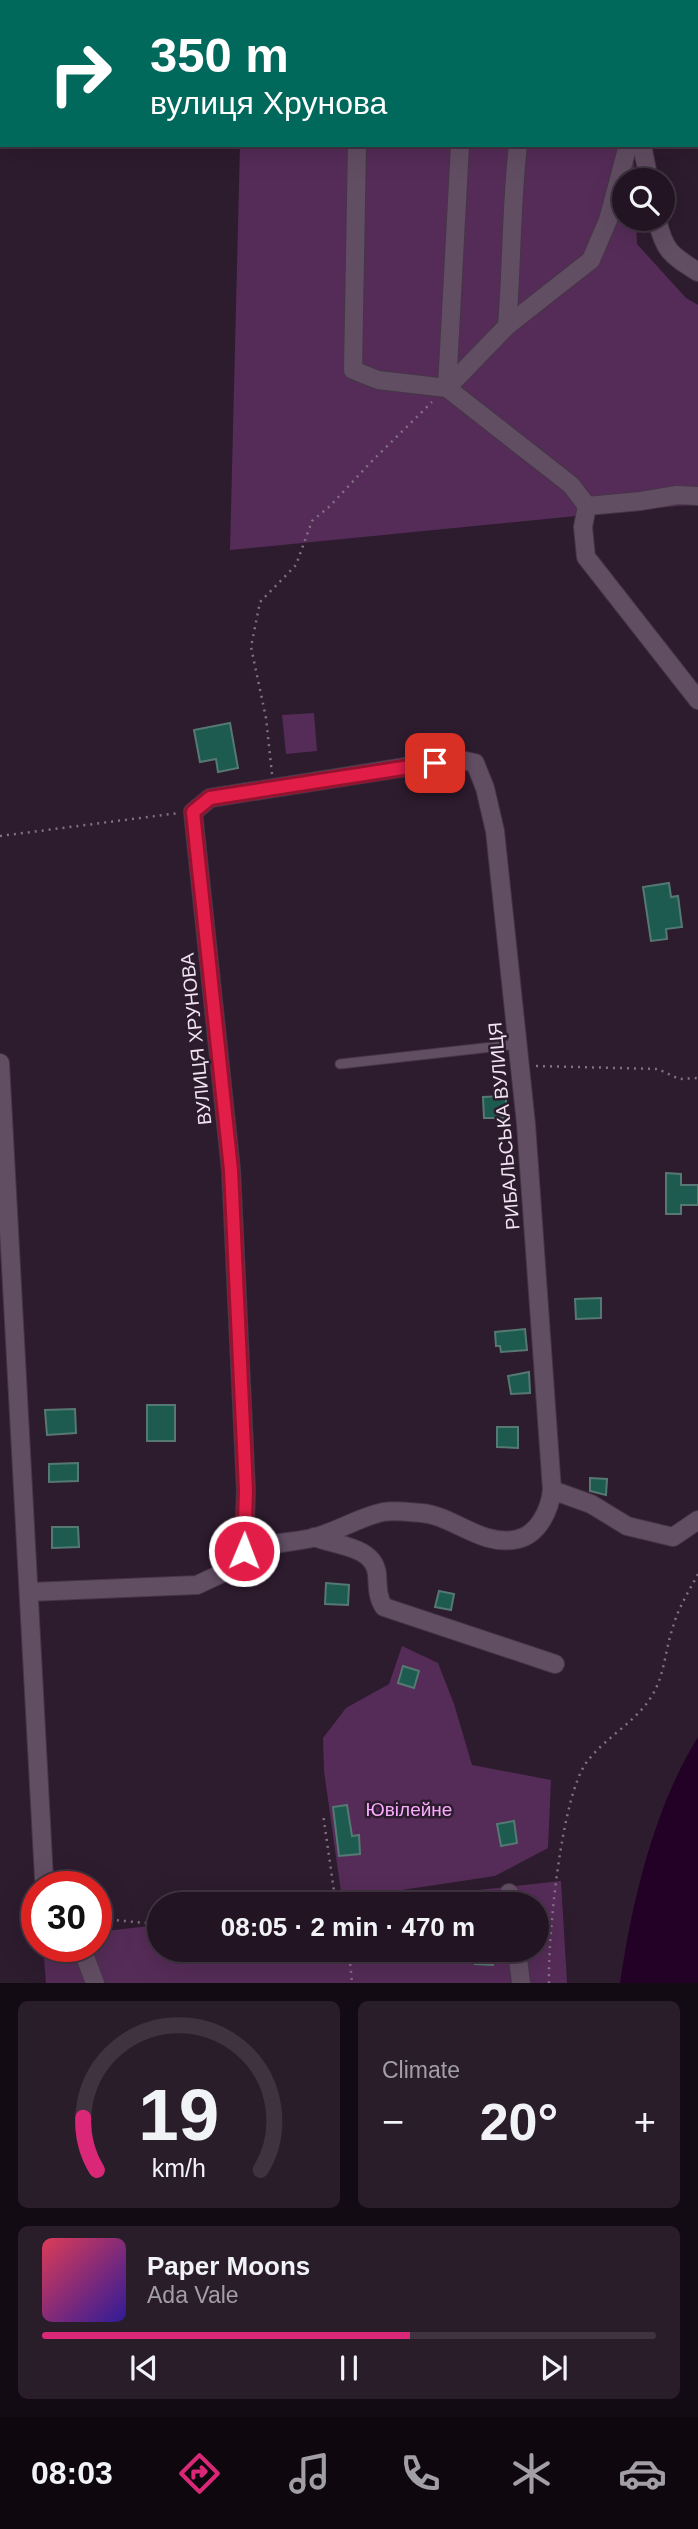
<!DOCTYPE html>
<html lang="en">
<head>
<meta charset="utf-8">
<style>
	body { margin:0; font-family:Helvetica,sans-serif; background:#2a1d2a; color:#f1f3f6; height:100vh; display:flex; flex-direction:column; font-size:26px; white-space:nowrap }
	* { box-sizing:border-box; margin:0 }
	p { font-size:23px; color:#a29ea5 }
	.icon { flex:none; width:38px; height:38px; fill:none; stroke:currentColor; stroke-width:2; stroke-linecap:round; stroke-linejoin:round }
	.map { position:relative; height:1983px; overflow:hidden }
	.sheet { display:flex; flex-direction:column; gap:18px; padding:18px; background:#130b13; flex:1 }
	.sheet>* { flex:none }
	.top-card { position:absolute; left:0px; top:0px; width:698px; height:147px; box-shadow:0 7px 28px #0002,0 0 0 2px #3f3340; background:#00695c; color:#fff; overflow:hidden }
	.tools { position:absolute; left:612px; top:168px; display:grid; gap:14px }
	.tools a { display:grid; place-items:center; width:63px; height:63px; border-radius:50%; background:#221422; box-shadow:0 7px 28px #0002,0 0 0 2px #3f3340; font-size:35px }
	.speed { position:absolute; left:21px; top:1871px; display:flex; gap:14px; font-size:35px; font-weight:700; text-align:center }
	.speed>* { display:grid; place-content:center; width:91px; height:91px; border-radius:50%; background:#221422; box-shadow:0 7px 28px #0002,0 0 0 2px #3f3340; line-height:1 }
	.speed .limit { border:10px solid #d22; background:#fff; color:#111 }
	.pin { position:absolute; display:grid; place-items:center; width:60px; height:60px; color:#fff; margin:-30px; border-radius:14px; box-shadow:0 4px 10px #0006 }
	.me { position:absolute; width:77px; margin:-38px; rotate:1deg; stroke-linejoin:round; filter:drop-shadow(0 0 5px #0008) }
	.turn { display:flex; align-items:center; gap:24px; height:147px; padding:0 35px; font-size:32px }
	.turn .icon { width:91px; height:91px; stroke-width:2.5 }
	.turn b { display:block; font-size:49px; line-height:60px }
	.big { font-size:52px; font-weight:700; line-height:1.1 }
	.sheet .tile { flex:1; display:flex; flex-direction:column; justify-content:center; gap:10px; min-width:0; padding:0 24px; border-radius:10px; background:#2a1d2a }
	.sheet .dial { align-items:center; gap:0 }
	.dial svg { height:182px; overflow:visible; fill:none; stroke:#3f3340; stroke-width:7; stroke-linecap:round; text-anchor:middle }
	.dial text { fill:#f1f3f6; stroke:none }
	.song { display:flex; align-items:center; gap:21px }
	.cover { width:84px; height:84px; border-radius:10px; background:linear-gradient(135deg,hsl(350 70% 55%),hsl(250 70% 35%)) }
	.played { height:7px; border-radius:4px; background:linear-gradient(90deg,#db2777 60%,#3f3340 60%) }
	.keys { display:flex; justify-content:space-around; direction:ltr }
	.heat { display:flex; justify-content:space-between; align-items:center; font-size:38px; direction:ltr }
	.sheet .tiles { flex:1; display:grid; gap:18px; grid-template-columns:1fr 1fr }
	.tile:last-child { grid-column:span 2 }
	.trip { position:absolute; left:147px; top:1892px; width:402px; height:70px; border-radius:35px; background:#221422; box-shadow:0 7px 28px #0002,0 0 0 2px #3f3340; font-weight:700; line-height:70px; text-align:center }
	.menu { display:flex; height:112px; justify-content:space-around; align-items:center; background:#0e080e; color:#a29ea5 }
	.menu .icon { width:49px; height:49px }
	.menu .selected { color:#db2777 }
	.menu b { font-size:32px; color:#f1f3f6 }
	.map>svg:first-child { display:block }
</style>
</head>
<body>
<div class="map">
<svg width="698" height="1983" viewBox="0 0 698 1983">
	<rect width="100%" height="100%" fill="#2d1b2e"/>
	<path fill="#552c58" d="M240,145h393l2,35h-10v39h11l1,25 49,54 12,7v199l-468,46z
		M314,713l3,38 -31,3 -4,-39z
		M402,1646l36,17 16,41 18,61 79,15 -3,68 -53,28 -153,23 -18,-128 -1,-33 23,-30 43,-24z
		M561,1881l6,102h-521l-3,-37h53v-14l63,-7v25h378v-46h-185z"/>
	<path fill="#230026" d="M698,1737v246h-78c12,-82 34,-175 78,-246z"/>
	<path fill="#1d5a50" stroke="#557972" stroke-width="2" d="M230,723l8,45 -20,4 -2,-13 -16,3 -6,-32z
		M669,883l2,14 7,-1 4,31 -16,2 1,10 -16,2 -8,-54z
		M506,1096v22h-22l-1,-21z
		M666,1173l15,1v11h17v20h-17v9h-15z
		M601,1298v20l-25,1 -1,-20z
		M525,1329l2,21 -26,2 -1,-6h-4l-1,-14z
		M529,1372l1,21 -19,1 -3,-18z
		M147,1405h28v36h-28z
		M75,1409l1,24 -29,2 -2,-25z
		M497,1427h21v21l-21,-1z
		M78,1463v18l-29,1v-18z
		M590,1478l17,1 -1,16 -16,-4z
		M52,1527h26l1,20 -27,1z
		M326,1583l23,2 -1,20 -23,-1z
		M439,1591l15,3 -3,16 -16,-3z
		M403,1666l16,5 -5,17 -16,-5z
		M347,1805l5,31 7,-1 1,19 -21,2 -6,-49z
		M514,1821l3,22 -16,3 -4,-22z
		M476,1950h18l-1,15 -18,-1z"/>
	<g fill="none" stroke-linecap="round" stroke-linejoin="round">
		<defs>
			<path id="lane" d="M0,51h2
				M696,85h2
				M340,1064l179,-20"/>
			<path id="street" d="M455,0l6,2
				M673,2l1,-2
				M357,145l-4,225 25,10 69,8 124,97 16,21 -4,21 3,30 112,143
				M642,145l7,35
				M657,219c7,32 14,36 41,53
				M507,326c5,-60 4,-121 11,-181
				M447,388l60,-62 84,-66 17,-40 20,-75
				M447,388l13,-243
				M587,506l54,-5 36,-6 21,1
				M456,759l19,4 10,25 10,43 31,293 26,366c-2,19 -13,44 -34,49 -36,9 -65,-24 -97,-26 -12,-1 -27,-3 -38,-1 -24,5 -46,20 -71,26 -23,5 -45,5 -68,13l2,-61 -15,-320 -38,-358 17,-14z
				M0,1063l44,815 5,8
				M552,1490l39,14 36,22 46,11 25,-17
				M314,1537c23,9 60,9 63,37 1,12 0,23 7,33l171,57
				M30,1592l167,-7 32,-15 15,-19
				M509,1893l1,11
				M81,1946l14,37
				M517,1950l4,33"/>
		</defs>
		<use href="#lane" stroke="#453646" stroke-width="11"/>
		<use href="#street" stroke="#453646" stroke-width="20"/>
		<path stroke="#817182" stroke-width="2.5" stroke-dasharray="2 5" stroke-linecap="butt" d="M272,774l-6,-56 -15,-71 9,-45 36,-37 16,-44 18,-15 41,-44 61,-60
			M0,836l179,-23
			M536,1066l122,3 21,10 19,-1
			M325,1899l14,5
			M290,1904l35,-5 9,-8 -11,-77
			M96,1918l48,5 15,-2
			M349,1950l3,33
			M549,1983c-1,-47 12,-184 37,-220 19,-26 51,-41 67,-69 12,-21 12,-44 20,-67 5,-19 16,-36 25,-53"/>
		<use href="#lane" stroke="#624e63" stroke-width="9"/>
		<use href="#street" stroke="#624e63" stroke-width="18"/>
	</g>
	<g fill="none" stroke-linecap="round" stroke-linejoin="round">
		<defs>
			<path id="route" d="M244,1551l2,-61 -15,-320 -38,-358 17,-14 225,-35"/>
		</defs>
		<use href="#route" stroke="#92132f" stroke-width="18"/>
		<use href="#route" stroke="#e11d48" stroke-width="12"/>
	</g>
	<g text-anchor="middle" dominant-baseline="central" stroke-width="5" stroke-linejoin="round" paint-order="stroke">
		<g font-size="19" fill="#efe3f0" stroke="#2d1b2e">
			<text transform="translate(196 1039) rotate(-96)">ВУЛИЦЯ ХРУНОВА</text>
			<text transform="translate(504 1126) rotate(-95)">РИБАЛЬСЬКА ВУЛИЦЯ</text>
		</g>
		<g font-size="19" fill="#faadfe" stroke="#2d1b2e">
			<text x="409" y="1809">Ювілейне</text>
		</g>
	</g>
</svg>
<div class="tools">
<a><svg class="icon" aria-label="search" viewBox="0 0 24 24"><circle cx="10" cy="10" r="6"/><path d="M15 15l6 6"/></svg></a>
</div>
<div class="speed"><div class="limit">30</div></div>
<div class="pin" style="left:435px;top:763px;background:#d93025"><svg class="icon" aria-label="arrive" viewBox="0 0 24 24"><path d="M6 21V4h12l-3 4 3 4H6"/></svg></div>
<svg class="me" style="left:244px;top:1551px" viewBox="-20 -20 40 40"><circle r="17" fill="#e11d48" stroke="#fff" stroke-width="3"/><path d="M0-11L8 9 0 5-8 9z" fill="#fff"/></svg>
<div class="trip">08:05 · 2 min · 470 m</div>
<div class="top-card">
<div class="turn"><svg class="icon" aria-label="right" viewBox="0 0 24 24"><path d="M7 20v-9h11M14 6l5 5-5 5"/></svg><div><b>350 m</b>вулиця Хрунова</div></div>
</div>
</div>
<section class="sheet">
<div class="tiles">
<div class="tile dial"><svg viewBox="0 0 100 80">
<path d="M14 69A42 42 0 1 1 86 69"/>
<path d="M14 69A42 42 0 0 1 8 46" stroke="#db2777"/>
<text x="50" y="56" font-size="32" font-weight="700">19</text>
<text x="50" y="72" font-size="11">km/h</text>
</svg></div>
<div class="tile"><p>Climate</p>
<div class="heat"><a>−</a><b class="big">20°</b><a>+</a></div>
</div>
<div class="tile">
<div class="song"><i class="cover"></i><div><b>Paper Moons</b><p>Ada Vale</p></div></div>
<div class="played"></div>
<div class="keys"><svg class="icon" aria-label="previous" viewBox="0 0 24 24"><path d="M18 5L8 12l10 7zM5 5v14"/></svg><svg class="icon" aria-label="pause" viewBox="0 0 24 24"><path d="M8 5v14M16 5v14"/></svg><svg class="icon" aria-label="next" viewBox="0 0 24 24"><path d="M6 5l10 7-10 7zM19 5v14"/></svg></div>
</div>
</div>
</section>
<nav class="menu">
<b>08:03</b>
<svg class="icon selected" aria-label="directions" viewBox="0 0 24 24"><path d="M12 3l9 9-9 9-9-9zM9 14v-3h6M13 9l2 2-2 2"/></svg>
<svg class="icon" aria-label="music" viewBox="0 0 24 24"><path d="M9 18V5l10-2v13"/><circle cx="6" cy="18" r="3"/><circle cx="16" cy="16" r="3"/></svg>
<svg class="icon" aria-label="phone" viewBox="0 0 24 24"><path d="M5 4h4l2 5-3 2q2 4 5 5l2-3 5 2v4C11 20 4 13 5 4z"/></svg>
<svg class="icon" aria-label="climate" viewBox="0 0 24 24"><path d="M12 3v18M4 7l16 10M4 17L20 7"/></svg>
<svg class="icon" aria-label="car" viewBox="0 0 24 24"><path d="M5 17H2v-5l4-1 3-4h7l3 4 3 1v5h-3M9 17h6M6 11h13"/><circle cx="7" cy="17" r="2"/><circle cx="17" cy="17" r="2"/></svg>
</nav>
</body>
</html>
